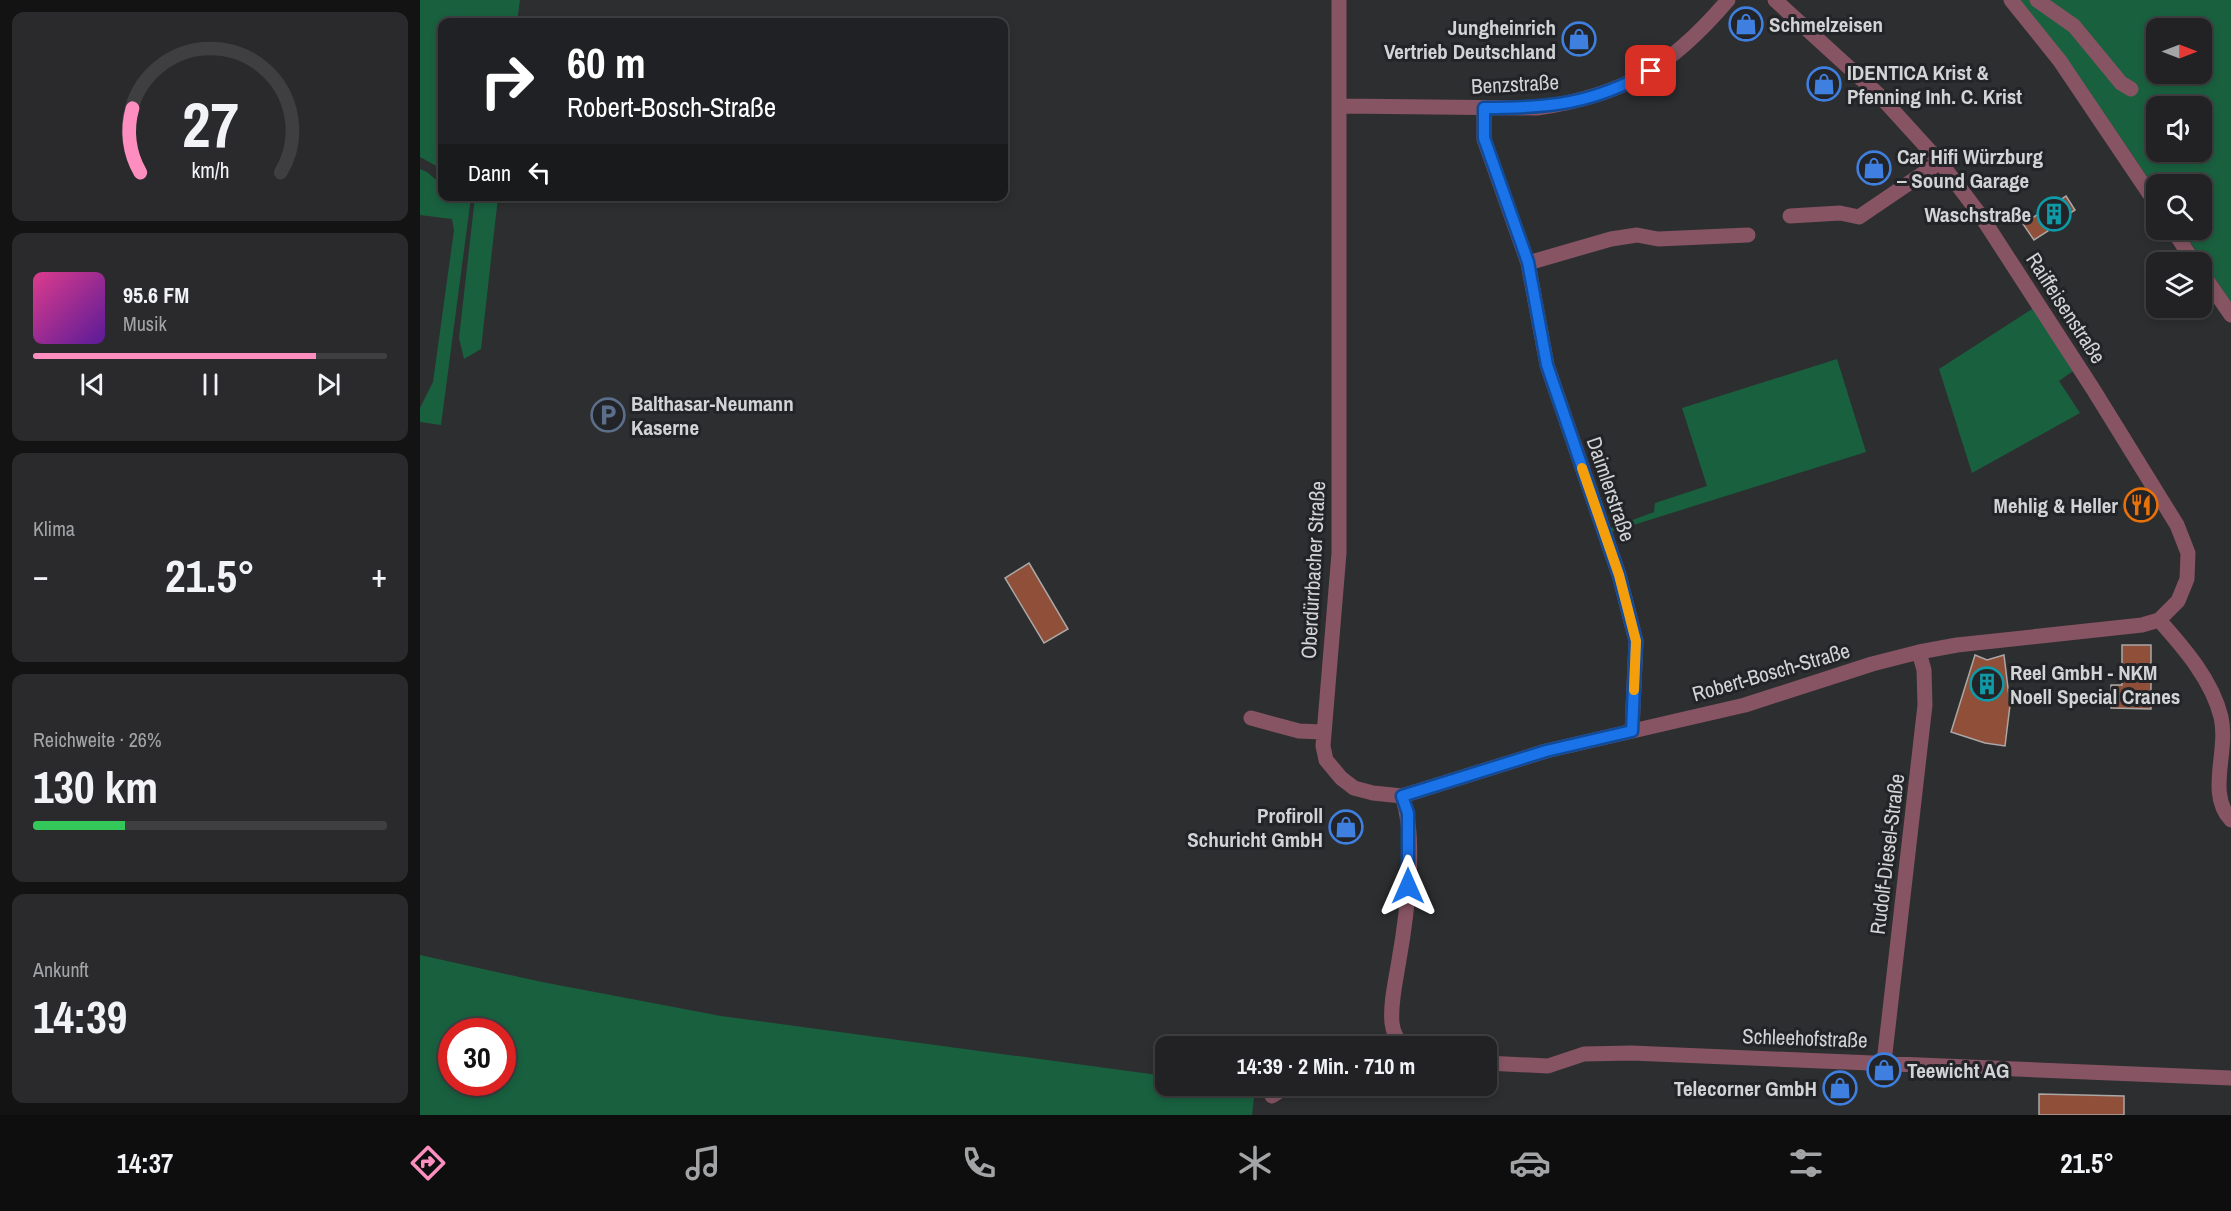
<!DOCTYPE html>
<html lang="de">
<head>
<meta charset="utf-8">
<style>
	body { margin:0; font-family:"Archivo Narrow",sans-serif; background:#2a2a2c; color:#f1f3f6; height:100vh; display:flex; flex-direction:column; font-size:22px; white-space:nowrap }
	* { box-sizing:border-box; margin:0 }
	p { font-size:20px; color:#a2a4a6 }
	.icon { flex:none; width:33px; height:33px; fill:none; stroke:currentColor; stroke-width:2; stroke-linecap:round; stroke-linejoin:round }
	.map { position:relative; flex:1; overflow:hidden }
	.side { display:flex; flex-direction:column; gap:12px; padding:12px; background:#131314; width:420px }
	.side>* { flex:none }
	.top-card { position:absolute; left:18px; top:18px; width:570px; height:183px; border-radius:12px; box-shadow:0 3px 9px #0003,0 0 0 2px #3f3f41; background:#202124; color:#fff; overflow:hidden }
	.needle { width:39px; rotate:90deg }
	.controls { position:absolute; left:1726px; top:18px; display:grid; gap:12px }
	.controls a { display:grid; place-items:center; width:66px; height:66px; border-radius:12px; background:#222224; box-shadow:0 3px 9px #0003,0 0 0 2px #3f3f41; font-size:30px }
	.speed { position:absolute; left:18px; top:1018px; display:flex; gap:12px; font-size:30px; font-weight:700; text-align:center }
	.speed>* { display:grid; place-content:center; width:78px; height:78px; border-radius:50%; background:#222224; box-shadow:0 3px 9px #0003,0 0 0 2px #3f3f41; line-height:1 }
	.speed .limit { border:9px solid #d22; background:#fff; color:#111 }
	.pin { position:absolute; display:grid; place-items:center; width:51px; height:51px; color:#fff; margin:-26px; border-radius:12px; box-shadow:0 3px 9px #0006 }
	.me { position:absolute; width:66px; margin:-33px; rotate:0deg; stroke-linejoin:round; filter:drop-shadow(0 0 4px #0008) }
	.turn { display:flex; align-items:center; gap:21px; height:126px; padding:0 30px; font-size:27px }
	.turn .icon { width:78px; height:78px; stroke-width:2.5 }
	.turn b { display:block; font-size:42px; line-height:51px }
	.then { display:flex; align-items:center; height:57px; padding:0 30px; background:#0003; gap:12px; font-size:22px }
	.big { font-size:45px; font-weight:700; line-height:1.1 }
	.side .widget { flex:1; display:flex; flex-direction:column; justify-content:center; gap:9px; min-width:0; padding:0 21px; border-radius:12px; background:#2a2a2c }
	.side .dial { align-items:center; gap:0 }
	.dial svg { height:156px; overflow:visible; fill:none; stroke:#3f3f41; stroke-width:7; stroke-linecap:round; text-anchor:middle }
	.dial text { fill:#f1f3f6; stroke:none }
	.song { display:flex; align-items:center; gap:18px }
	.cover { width:72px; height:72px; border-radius:9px; background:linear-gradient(135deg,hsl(330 70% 55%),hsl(270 70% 35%)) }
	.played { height:6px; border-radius:3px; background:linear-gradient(90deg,#fd8ebf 80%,#3f3f41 80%) }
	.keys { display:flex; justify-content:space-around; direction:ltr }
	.heat { display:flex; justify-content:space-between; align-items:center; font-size:33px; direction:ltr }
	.charge { height:9px; border-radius:4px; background:linear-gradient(90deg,#34c759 26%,#3f3f41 0) }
	.trip { position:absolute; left:735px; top:1036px; width:342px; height:60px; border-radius:12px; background:#222224; box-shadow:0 3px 9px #0003,0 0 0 2px #3f3f41; font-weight:700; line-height:60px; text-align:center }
	.tab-bar { display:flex; height:96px; justify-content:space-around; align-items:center; background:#0e0e0e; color:#a2a4a6 }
	.tab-bar .icon { width:42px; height:42px }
	.tab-bar .active { color:#fd8ebf }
	.tab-bar b { font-size:27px; color:#f1f3f6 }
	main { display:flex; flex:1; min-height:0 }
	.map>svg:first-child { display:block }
</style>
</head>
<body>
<main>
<section class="side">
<div class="widget dial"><svg viewBox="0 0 100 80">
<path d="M14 69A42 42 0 1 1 86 69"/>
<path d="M14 69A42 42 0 0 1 10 36" stroke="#fd8ebf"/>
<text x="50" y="56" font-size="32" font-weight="700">27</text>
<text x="50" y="72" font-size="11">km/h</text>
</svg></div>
<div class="widget">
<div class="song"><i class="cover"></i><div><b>95.6 FM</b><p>Musik</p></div></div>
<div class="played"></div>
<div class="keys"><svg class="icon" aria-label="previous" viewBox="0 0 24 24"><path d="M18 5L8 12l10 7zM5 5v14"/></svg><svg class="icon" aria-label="pause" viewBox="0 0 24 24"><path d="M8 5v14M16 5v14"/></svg><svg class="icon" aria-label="next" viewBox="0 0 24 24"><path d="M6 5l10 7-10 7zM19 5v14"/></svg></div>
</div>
<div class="widget"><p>Klima</p>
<div class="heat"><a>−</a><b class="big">21.5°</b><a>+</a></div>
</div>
<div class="widget"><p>Reichweite · 26%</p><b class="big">130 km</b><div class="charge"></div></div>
<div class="widget"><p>Ankunft</p><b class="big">14:39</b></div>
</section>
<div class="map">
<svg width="1811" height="1115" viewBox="0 0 1811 1115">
	<rect width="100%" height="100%" fill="#2d2e30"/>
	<path fill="#19603f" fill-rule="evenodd" d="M0,0h100l-3,22h-75v147l-22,-12z
		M1600,0h211v302l-49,-72h20v-46h-45v7l-90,-132zM1737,28h45v46h-45zM1737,106h45v46h-45z
		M0,169l7,3 15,13v11l29,1 -30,228 -21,-3v-14l13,-26 21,-152 -2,-11 -32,-4z
		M55,197h23l-17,152 -17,10 -5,-21z
		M1615,307l38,64 -14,10 21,32 -108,60 -33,-104z
		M1417,359l29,93 -255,80v-4l43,-16 1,-9 52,-17 -25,-78z
		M0,955l122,27 179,34 444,60 1,10 89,2 -3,27h-832zM32,1032h50v51h-50z"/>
	<path fill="#8f4f38" stroke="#aba7a6" stroke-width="1.5" d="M1646,196l9,14 -28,18 1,3 -14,9 -11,-16z
		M609,563l39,66 -24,14 -39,-65z
		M1702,645h29v64l-40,-1v-23h11z
		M1555,655l12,5 17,-5 6,50 -5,41 -20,-3 -34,-11z
		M1619,1094l85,2v19h-85z"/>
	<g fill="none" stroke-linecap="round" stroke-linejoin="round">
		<path stroke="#865462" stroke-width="15" d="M919,0v553l-16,193 3,14 15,18 13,10 19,5 29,3 144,-45 199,-46 127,-41 47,-12 38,-7 185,-20 17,-5 19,-19 9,-22 1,-26 -11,-28 -84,-136 -112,-173 -41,-54 -61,-67 -104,-95
			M1591,0l49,61 97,144
			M1617,0l37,26 47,57 10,6
			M920,106l197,2c87,-12 135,-42 191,-108
			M1064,108v31l44,124 19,102 72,210 17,66 -4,90
			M1370,216l50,-3 19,4 81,-55
			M1753,230l21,32
			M1108,263l83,-24 26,-4 21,4 90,-4
			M1782,273l29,42
			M1739,620c25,28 53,60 62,97 8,35 -15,76 10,103
			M831,718l48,13 23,1
			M982,796c15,42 5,119 -3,164 -3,20 -9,43 -7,63 1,9 6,18 12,24
			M1464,1062l41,-357 -1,-35 -5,-18
			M1066,1063l62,3 36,-12 47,-1 600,25
			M852,1096l8,-5 21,-5"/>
	</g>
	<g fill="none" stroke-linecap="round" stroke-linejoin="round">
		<defs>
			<path id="route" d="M988,886v-73l-6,-17 144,-45 86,-20 4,-90 -17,-66 -72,-210 -19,-103 -44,-124v-30c66,0 108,-4 167,-37"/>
		</defs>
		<use href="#route" stroke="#114b97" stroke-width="15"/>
		<use href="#route" stroke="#1a73e8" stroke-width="10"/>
		<path stroke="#f59e0b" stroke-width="10" d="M1162,468l37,107 17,66 -2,49"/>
	</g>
	<defs>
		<symbol id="shop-ring" viewBox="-11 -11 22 22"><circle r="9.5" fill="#232427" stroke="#3f7fe0" stroke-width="1.5"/><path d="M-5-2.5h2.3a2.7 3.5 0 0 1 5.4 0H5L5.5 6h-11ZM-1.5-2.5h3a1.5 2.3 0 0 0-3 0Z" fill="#3f7fe0"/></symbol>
		<symbol id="building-ring" viewBox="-11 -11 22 22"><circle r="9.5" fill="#232427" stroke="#0f9aa8" stroke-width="1.5"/><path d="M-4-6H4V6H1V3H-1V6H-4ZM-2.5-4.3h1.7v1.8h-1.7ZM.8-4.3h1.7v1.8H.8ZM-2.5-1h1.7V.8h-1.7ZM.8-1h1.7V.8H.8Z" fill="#0f9aa8"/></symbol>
		<symbol id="parking-ring" viewBox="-11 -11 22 22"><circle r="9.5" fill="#232427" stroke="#5c6f8a" stroke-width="1.5"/><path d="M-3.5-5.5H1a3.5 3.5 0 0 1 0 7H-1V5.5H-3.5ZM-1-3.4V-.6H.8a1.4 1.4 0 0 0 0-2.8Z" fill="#5c6f8a"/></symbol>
		<symbol id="restaurant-ring" viewBox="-11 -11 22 22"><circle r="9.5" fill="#232427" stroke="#e8710a" stroke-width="1.5"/><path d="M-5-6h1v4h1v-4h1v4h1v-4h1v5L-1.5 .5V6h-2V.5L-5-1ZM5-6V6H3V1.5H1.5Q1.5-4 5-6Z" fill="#e8710a"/></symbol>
	</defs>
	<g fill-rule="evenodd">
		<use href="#shop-ring" x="1307" y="5" width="38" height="38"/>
		<use href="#shop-ring" x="1140" y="20" width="38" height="38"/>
		<use href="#shop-ring" x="1385" y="65" width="38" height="38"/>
		<use href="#shop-ring" x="1435" y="149" width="38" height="38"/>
		<use href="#building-ring" x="1615" y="195" width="38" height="38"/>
		<use href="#parking-ring" x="169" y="396" width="38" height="38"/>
		<use href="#restaurant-ring" x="1702" y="486" width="38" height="38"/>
		<use href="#building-ring" x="1548" y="665" width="38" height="38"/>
		<use href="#shop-ring" x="907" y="808" width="38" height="38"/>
		<use href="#shop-ring" x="1445" y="1051" width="38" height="38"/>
		<use href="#shop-ring" x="1401" y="1069" width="38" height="38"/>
	</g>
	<g text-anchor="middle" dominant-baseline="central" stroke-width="6" stroke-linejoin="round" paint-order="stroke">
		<g font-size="21" font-weight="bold" fill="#d2d3d4" stroke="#232427" text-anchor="start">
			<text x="1349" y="24">Schmelzeisen</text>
			<text x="1136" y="27" text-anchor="end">Jungheinrich<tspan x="1136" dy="24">Vertrieb Deutschland</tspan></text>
			<text x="1427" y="72">IDENTICA Krist &amp;<tspan x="1427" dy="24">Pfenning Inh. C. Krist</tspan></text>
			<text x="1477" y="156">Car Hifi Würzburg<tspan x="1477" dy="24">– Sound Garage</tspan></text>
			<text x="1611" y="214" text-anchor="end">Waschstraße</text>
			<text x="211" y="403">Balthasar-Neumann<tspan x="211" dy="24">Kaserne</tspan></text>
			<text x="1698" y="505" text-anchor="end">Mehlig &amp; Heller</text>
			<text x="1590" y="672">Reel GmbH - NKM<tspan x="1590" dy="24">Noell Special Cranes</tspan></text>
			<text x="903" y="815" text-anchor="end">Profiroll<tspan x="903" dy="24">Schuricht GmbH</tspan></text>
			<text x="1487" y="1070">Teewicht AG</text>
			<text x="1397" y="1088" text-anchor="end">Telecorner GmbH</text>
		</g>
		<g font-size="21" fill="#d2d3d4" stroke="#232427">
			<text transform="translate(1095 84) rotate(-3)">Benzstraße</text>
			<text transform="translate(1646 308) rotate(57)">Raiffeisenstraße</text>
			<text transform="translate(1191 489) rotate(71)">Daimlerstraße</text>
			<text transform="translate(893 570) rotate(-87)">Oberdürrbacher Straße</text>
			<text transform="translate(1351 672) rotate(-16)">Robert-Bosch-Straße</text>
			<text transform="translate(1467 854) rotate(-83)">Rudolf-Diesel-Straße</text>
			<text transform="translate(1385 1038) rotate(2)">Schleehofstraße</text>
		</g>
	</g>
</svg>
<div class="controls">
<a><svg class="needle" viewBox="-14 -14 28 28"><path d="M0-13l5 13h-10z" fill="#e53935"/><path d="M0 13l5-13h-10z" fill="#a2a4a6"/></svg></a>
<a><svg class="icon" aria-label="sound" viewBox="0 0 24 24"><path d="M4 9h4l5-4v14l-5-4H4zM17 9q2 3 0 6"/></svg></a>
<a><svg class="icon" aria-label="search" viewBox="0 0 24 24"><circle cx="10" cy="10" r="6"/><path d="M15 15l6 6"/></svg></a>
<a><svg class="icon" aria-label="layers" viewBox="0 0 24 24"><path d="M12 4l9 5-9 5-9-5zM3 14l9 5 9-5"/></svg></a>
</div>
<div class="speed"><div class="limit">30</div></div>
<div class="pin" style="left:1231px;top:71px;background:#d93025"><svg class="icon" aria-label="arrive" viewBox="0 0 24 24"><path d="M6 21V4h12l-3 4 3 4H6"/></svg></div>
<svg class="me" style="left:988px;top:886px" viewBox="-20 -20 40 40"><path d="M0-17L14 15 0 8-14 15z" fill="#1a73e8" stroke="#fff" stroke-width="4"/></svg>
<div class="trip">14:39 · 2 Min. · 710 m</div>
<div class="top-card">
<div class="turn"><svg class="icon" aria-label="right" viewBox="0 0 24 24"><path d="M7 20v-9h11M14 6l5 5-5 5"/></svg><div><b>60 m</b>Robert-Bosch-Straße</div></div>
<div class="then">Dann<svg class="icon" aria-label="left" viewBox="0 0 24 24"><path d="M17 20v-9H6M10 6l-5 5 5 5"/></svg></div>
</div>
</div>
</main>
<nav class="tab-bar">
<b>14:37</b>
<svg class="icon active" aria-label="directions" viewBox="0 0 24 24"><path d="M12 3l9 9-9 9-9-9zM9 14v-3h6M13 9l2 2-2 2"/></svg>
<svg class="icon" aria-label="music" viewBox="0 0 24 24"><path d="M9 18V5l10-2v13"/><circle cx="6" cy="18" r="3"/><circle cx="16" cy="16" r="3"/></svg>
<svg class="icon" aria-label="phone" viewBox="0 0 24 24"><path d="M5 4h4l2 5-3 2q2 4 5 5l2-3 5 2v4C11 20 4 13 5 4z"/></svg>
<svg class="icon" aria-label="climate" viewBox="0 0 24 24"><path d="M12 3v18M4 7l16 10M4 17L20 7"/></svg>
<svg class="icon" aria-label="car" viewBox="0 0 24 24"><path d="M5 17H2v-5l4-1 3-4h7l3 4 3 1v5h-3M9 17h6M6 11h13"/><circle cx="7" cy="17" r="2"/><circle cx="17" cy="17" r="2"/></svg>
<svg class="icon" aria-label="filters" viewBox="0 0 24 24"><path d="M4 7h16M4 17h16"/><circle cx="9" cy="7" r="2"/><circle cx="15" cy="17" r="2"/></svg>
<b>21.5°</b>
</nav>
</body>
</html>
